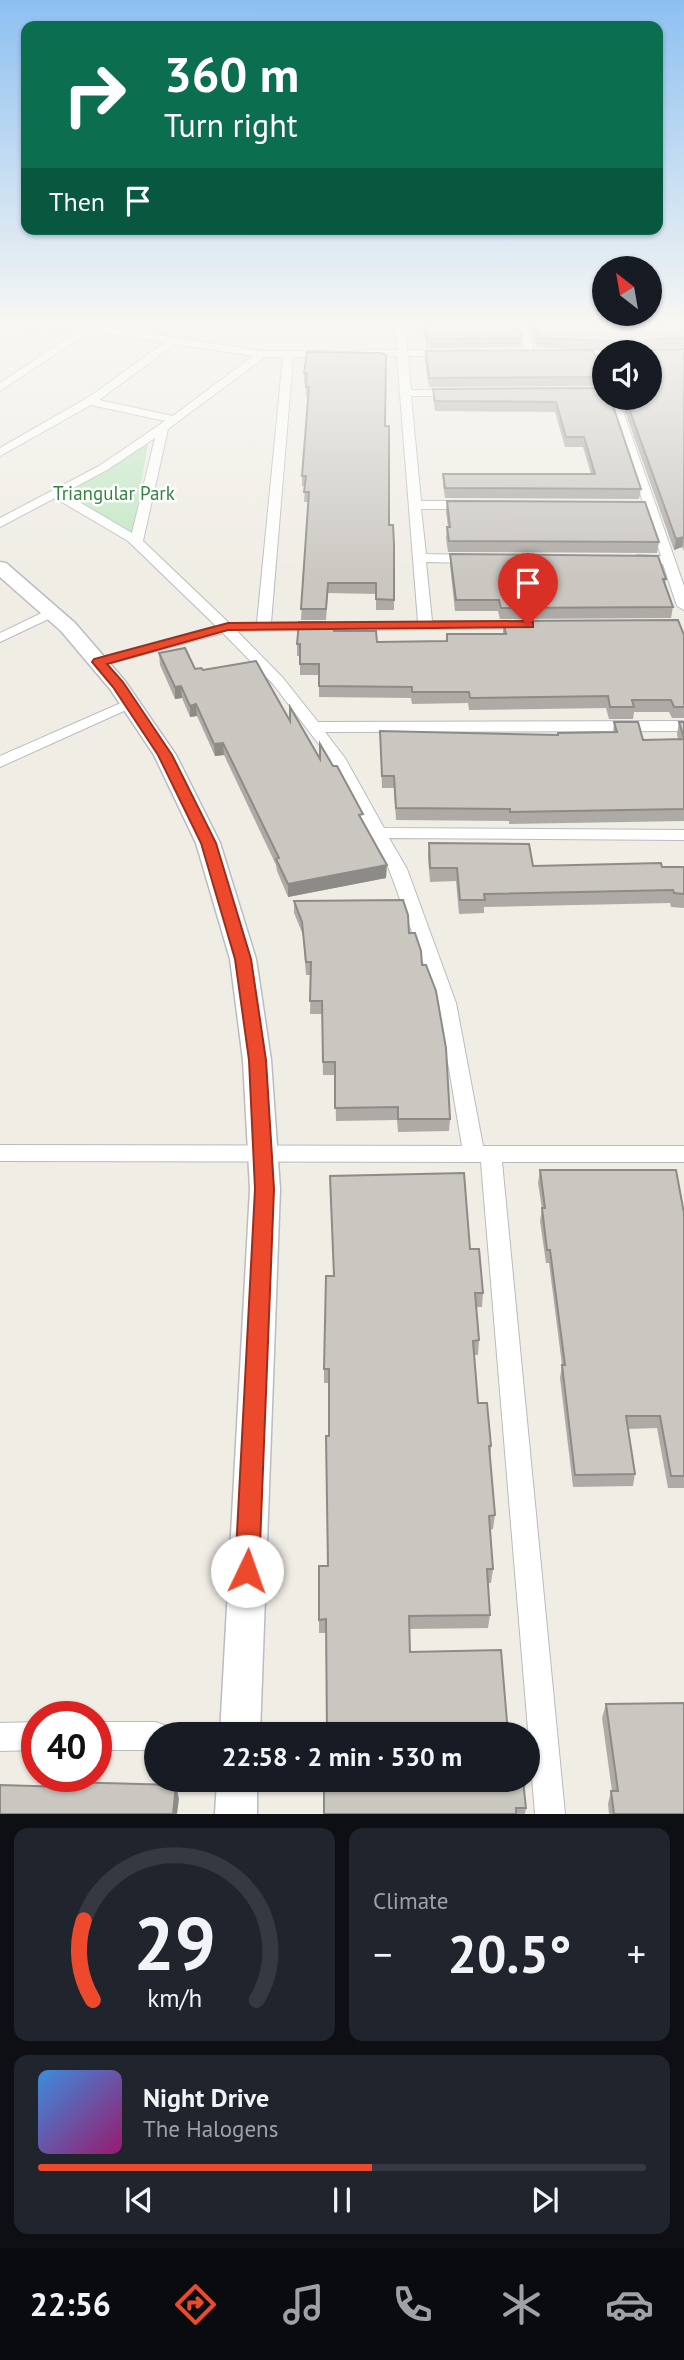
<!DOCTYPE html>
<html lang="en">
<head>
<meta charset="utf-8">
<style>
	body { margin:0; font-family:"PT Sans",sans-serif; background:#20242c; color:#f1f3f6; height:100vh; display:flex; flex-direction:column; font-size:26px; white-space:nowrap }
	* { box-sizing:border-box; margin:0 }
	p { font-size:23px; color:#9ea1a6 }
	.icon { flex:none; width:38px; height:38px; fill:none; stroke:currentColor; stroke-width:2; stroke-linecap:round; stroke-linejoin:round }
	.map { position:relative; height:1814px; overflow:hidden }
	.details { display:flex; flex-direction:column; gap:14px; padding:14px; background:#0d0f14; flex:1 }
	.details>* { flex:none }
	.top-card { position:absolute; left:21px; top:21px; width:642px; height:214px; border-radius:14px; box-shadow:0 2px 5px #0004; background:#0b6e4f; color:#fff; overflow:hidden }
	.needle { width:46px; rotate:329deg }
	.fabs { position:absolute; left:592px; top:256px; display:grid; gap:14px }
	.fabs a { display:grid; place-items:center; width:70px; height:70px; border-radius:50%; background:#171b24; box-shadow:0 2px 5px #0004; font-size:35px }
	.speed { position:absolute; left:21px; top:1701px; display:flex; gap:14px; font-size:35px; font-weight:700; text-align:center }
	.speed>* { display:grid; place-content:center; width:91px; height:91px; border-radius:50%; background:#171b24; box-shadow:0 2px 5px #0004; line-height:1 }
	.speed .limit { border:10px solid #d22; background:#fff; color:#111 }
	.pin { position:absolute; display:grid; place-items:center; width:60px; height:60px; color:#fff; margin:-72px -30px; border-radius:50% 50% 50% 0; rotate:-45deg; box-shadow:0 0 7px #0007 }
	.pin .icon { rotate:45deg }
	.me { position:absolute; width:77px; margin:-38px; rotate:3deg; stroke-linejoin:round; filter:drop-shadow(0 0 5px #0008) }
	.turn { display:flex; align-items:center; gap:24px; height:147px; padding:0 28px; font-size:32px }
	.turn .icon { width:91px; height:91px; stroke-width:2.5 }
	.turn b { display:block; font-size:49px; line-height:60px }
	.then { display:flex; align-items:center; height:66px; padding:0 28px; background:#0003; gap:14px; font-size:26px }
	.big { font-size:52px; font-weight:800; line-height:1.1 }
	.details .widget { flex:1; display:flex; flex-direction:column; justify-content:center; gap:10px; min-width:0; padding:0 24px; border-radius:14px; background:#20242c }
	.details .dial { align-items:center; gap:0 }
	.dial svg { height:182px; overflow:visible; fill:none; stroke:#363941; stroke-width:7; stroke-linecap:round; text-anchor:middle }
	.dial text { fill:#f1f3f6; stroke:none }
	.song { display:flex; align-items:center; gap:21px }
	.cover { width:84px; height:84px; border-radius:10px; background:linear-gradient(135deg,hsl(210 70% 55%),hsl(320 70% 35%)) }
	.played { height:7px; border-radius:4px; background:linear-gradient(90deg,#ed492c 55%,#363941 55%) }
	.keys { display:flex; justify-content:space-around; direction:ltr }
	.heat { display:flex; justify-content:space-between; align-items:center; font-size:38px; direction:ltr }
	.details .tiles { flex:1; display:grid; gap:14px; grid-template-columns:1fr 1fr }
	.widget:last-child { grid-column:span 2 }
	.trip { position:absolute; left:144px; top:1722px; width:396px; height:70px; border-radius:35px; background:#171b24; box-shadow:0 2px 5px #0004; font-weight:800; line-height:70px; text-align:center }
	.tab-bar { display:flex; height:112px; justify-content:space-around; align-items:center; background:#090b0e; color:#9ea1a6 }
	.tab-bar .icon { width:49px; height:49px }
	.tab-bar .current { color:#ed492c }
	.tab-bar b { font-size:32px; color:#f1f3f6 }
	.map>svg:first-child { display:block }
</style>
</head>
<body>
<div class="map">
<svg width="684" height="1814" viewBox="0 0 684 1814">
	<rect width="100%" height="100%" fill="#efede4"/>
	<path fill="#c0e7c3" d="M149,437l-17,101 -64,-44z"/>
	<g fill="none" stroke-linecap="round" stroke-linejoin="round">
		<defs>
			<path id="street" d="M0,325h93l169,26h73l1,2 -5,3 -38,1 -22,266 147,-1 -21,-266h-38l-5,-3 5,-3h38l-2,-25h10l2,25 47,1 1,2 -5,3h-42l3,34h46l5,3 -5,3h-46l10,105h47l6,4 -6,4h-47l5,45 46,1 6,4 -6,4 -46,-1 6,59h92l7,4 -2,3 -292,3 46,47 35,44 366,-1v10l-359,1 20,26 39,70 300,2v10l-295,-2 18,31 49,134 27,143h201v16h-182l63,652h-30l-54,-652 -481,-1v-16l462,1 -24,-143 -49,-134 -59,-110 -57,-75 -50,-51 -119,32h-10v-6l122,-33 -88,-85 -73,-43 -55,29v-9l99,-52 66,-45 -74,-16 -91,51v-8l92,-53 73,-53 -75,-11 -90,60v-8l78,-52 -78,-3zM175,344l78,12 -80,60 -74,-16zM265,357h18l-26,266h-28l-86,-82 25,-112zM155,438l-23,95 -68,-40 43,-23z
				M517,325h10l8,30 -9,-2z
				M572,350h32l4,2h-4v4l-36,-1 -1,-2z
				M608,397h10l66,189v24l-7,-4 -14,-42 -26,-1 -6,-4 6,-4 24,1z
				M52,608l5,1v6l-57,27v-9z
				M130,699l7,4 -2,3 -135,61v-11z
				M37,1722v28l-37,1v-28z
				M96,1722h60l10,4 3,8h-13v16h-60z"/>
			<path id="secondary" d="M0,562l6,1 69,60 50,58 51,74 44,88 36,116 15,101 9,129 -20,545h-40l30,-545 -7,-129 -13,-101 -34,-116 -42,-88 -44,-66 -49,-58 -61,-54z
				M217,1780h40v34h-42z"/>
		</defs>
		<use href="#street" stroke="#b9bbc0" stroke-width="2"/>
		<use href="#secondary" stroke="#babcc2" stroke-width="3"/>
		<use href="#street" fill="#fff" fill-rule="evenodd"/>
		<use href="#secondary" fill="#fff" fill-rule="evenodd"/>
	</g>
	<path fill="#aeaba6" d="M423,325h95l4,13 -1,9 -95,1z
		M528,325h152l4,8v14l-34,2h34v202l-2,-4 -8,3 -54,-153h29l-42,-47h-14l4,13 7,3v20l-175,1 -4,-26 1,-10 166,-1 -55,-3z
		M307,352l78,74 4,99 5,19v66h-18v-16l-48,-1 -2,27h-25l7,-118h-4l1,-16h-3v-10l7,-79h-3v-14h-2v-10z
		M604,388l37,101 -2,10 -194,-1 -2,-14v-10h148l-8,-27h-18l-10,-35 -120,-1 -2,-12v-10z
		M447,501l212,41 -2,11 -209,-1 -2,-14 1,-11h1l-2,-15z
		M450,554l216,25 -1,5 8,23 -2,11 -171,1 -2,-8h-43l-5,-46z
		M503,621l181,14v83h-12l-3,-6h-35l-1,7h-24l-3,-11 -137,2 -1,-7 -56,1 -1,-6 -92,-1v-22h-19v-19h-3v-12l28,-15 52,13 69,-1 1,-7h56z
		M159,653l36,16 8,1 87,51 30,38 43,62 23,57 -98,19 -11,-26 -1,-6 -52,-110 -9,1 -18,-40 -7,1 -8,-19 -7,1 -15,-34z
		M614,722l29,18 35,-1 -1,-5 2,-12h5v99l-175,3v-3l-113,-1 -2,-32h-12l-2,-57 177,4 1,-2 55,-1z
		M429,843l104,23 151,1v41l-13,-1 -1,-4 -186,4v6l-25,1 -3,-33 -26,1 -2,-25z
		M294,901l115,32 13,32 28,154 -1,12 -51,1 -1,-12 -61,1 -1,-46h-12l-1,-61h-12l1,-39h-5l-3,-40 -9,-22z
		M540,1170l144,43v275h-16l-11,-60 -29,1 7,45 -2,12 -60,1 -13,-109 2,-13 -13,-102h-3l-6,-42 2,-12 -4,-26z
		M470,1249l13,44 -1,14h-6l3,33 -1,15h-4l4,48 13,43 -1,11 5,58 -2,14 -3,1 3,39 -2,14h-3l2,32 -2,13 -79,1 1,23 -83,55 -1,-74h-7v-67h9l1,-183h-5v-14l9,-93z
		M606,1704l78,110h-75l-1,-10 3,-13h1l-10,-73z
		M526,1808l-1,6h-201z"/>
	<path fill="#8d8b87" d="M684,536l-2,11 -8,3 2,-11z
		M181,686l1,12 -7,1v-12z
		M196,704l1,12 -7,1v-11z
		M223,743l1,12 -9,1 -1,-12z
		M387,865l-1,13 -98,19v-13z
		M176,1785l3,14 -2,15h-4z"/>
	<path fill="#cac7c1" stroke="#8d8b87" stroke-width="2" d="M425,325h93l4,13 -95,1z
		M532,325h148l4,8v5l-38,2 -3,3 7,7 34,-1v188l-8,2 -51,-142h24v-45h-42l1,-6 3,-1v-4l-73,-3z
		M593,350l4,13 7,3v11l-175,1 -3,-27z
		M307,352l74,1 5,2 -1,71h4v99h4l1,19v56l-18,-1v-16h-48l-2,26h-25l8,-117h-5l2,-16h-4l7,-89h-3l1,-14h-3z
		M604,388v9h6l31,92 -196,-1 -2,-14h152l-11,-37h-18l-10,-35 -121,-1 -2,-12z
		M447,501l198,1 14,40 -210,-1 -2,-14h3z
		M450,554l208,2 8,23h-3l10,28 -172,1 -2,-8h-43z
		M678,620l6,15v72h-10l-3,-7h-39l2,7h-24l-2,-11 -138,2 -1,-6h-57v-5l-93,-1v-22h-19v-20h-3l2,-22h26l-1,7h10v2h42l1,11 70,-1v-7h59l-3,-13z
		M185,648l10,21 6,-1 2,2 53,-9 34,60v-14l30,52v-15l13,22h4l26,48 -4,1 28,50 -99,19 -12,-25 3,-1 -56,-115 -9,1 -18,-40 -6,2 -9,-20 -6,1 -16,-34z
		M614,722h24l5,18 41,-1v70l-174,3v-3l-114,-1 -2,-32h-12l-2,-45 178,4v-2l59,-1z
		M679,722h5v16z
		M429,843l100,1 4,22 128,-3 1,4h22v27l-10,-1 -1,-3 -189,4 1,6h-25l-3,-32h-27z
		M403,900l5,15 1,18h6l6,18 1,14h4l10,26 10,57 4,71h-52v-12l-63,1v-46h-12l-1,-61h-12l1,-39h-5l-4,-40 -8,-21z
		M540,1170h136l8,43v263h-13l-11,-60h-34l9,58 -60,1 -13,-110h3l-15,-115h-3l-5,-42h3z
		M464,1173l6,76h9l4,44h-8l4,47 -6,1 5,62h9l4,43h-2l6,69 -6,1 4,53h-6l3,46 -81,1 1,36 91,-2 7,84h-181l-1,-115 -7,1v-54h9l-2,-130h3v-67h-5l2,-93h8l-4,-100z
		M684,1703v111h-70l-3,-23h7l-12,-87z
		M324,1780h199l3,28h-10v6h-192z
		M66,1782l110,3 -3,29h-173v-29l66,2z"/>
	<linearGradient id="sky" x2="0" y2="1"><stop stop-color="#8dc0f1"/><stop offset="0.56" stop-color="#f8f7f3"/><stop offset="1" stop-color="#f8f7f3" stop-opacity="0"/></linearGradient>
	<rect width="684" height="579" fill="url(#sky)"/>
	<path fill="#ed492c" stroke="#9a2f1d" stroke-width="2" d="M528,621l5,1v5l-305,3 -121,34 16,18 49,73 44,88 35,116 15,101 8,129 -15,382 -3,8 -9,3 -8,-3 -4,-8 20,-382 -6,-129 -14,-101 -34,-116 -43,-88 -45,-68 -21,-25 2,-3 134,-36z"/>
	<g text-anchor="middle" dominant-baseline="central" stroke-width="5" stroke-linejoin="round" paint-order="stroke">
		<g font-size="19" fill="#33853d" stroke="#fff">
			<text x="114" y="493">Triangular Park</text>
		</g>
	</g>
</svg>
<div class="fabs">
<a><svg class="needle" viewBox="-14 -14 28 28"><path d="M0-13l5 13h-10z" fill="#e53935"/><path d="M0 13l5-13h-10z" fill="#9ea1a6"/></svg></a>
<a><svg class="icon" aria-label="sound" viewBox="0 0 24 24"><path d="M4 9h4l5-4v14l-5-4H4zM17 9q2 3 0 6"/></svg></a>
</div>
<div class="speed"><div class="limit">40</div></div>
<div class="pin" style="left:528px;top:625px;background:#d93025"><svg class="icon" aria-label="arrive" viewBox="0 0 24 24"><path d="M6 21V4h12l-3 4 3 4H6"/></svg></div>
<svg class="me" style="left:247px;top:1571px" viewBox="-20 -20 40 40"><circle r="19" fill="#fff"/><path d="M0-13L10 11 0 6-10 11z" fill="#ed492c"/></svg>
<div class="trip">22:58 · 2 min · 530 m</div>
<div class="top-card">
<div class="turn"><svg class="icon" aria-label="right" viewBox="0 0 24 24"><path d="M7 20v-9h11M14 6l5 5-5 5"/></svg><div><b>360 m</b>Turn right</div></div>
<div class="then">Then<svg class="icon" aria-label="arrive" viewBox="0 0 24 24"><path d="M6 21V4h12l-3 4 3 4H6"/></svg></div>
</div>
</div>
<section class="details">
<div class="tiles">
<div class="widget dial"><svg viewBox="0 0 100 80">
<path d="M14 69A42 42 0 1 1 86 69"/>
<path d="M14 69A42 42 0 0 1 10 34" stroke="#ed492c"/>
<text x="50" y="56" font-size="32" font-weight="700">29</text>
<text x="50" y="72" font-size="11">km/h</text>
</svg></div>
<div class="widget"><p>Climate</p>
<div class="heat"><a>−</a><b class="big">20.5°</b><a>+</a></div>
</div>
<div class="widget">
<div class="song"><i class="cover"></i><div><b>Night Drive</b><p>The Halogens</p></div></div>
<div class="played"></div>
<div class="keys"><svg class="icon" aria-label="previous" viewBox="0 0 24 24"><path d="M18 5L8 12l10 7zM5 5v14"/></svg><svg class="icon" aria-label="pause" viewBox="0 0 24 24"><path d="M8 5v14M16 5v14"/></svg><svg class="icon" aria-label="next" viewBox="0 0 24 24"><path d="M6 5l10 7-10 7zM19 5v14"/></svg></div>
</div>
</div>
</section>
<nav class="tab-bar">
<b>22:56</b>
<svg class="icon current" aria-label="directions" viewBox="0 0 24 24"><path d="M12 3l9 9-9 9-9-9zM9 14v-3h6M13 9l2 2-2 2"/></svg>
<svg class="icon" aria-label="music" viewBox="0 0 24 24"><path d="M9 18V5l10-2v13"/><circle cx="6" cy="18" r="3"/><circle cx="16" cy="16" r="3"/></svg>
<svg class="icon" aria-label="phone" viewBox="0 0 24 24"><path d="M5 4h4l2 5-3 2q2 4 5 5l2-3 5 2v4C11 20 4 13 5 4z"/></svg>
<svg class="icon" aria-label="climate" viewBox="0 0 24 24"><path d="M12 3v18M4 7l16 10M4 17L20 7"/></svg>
<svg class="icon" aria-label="car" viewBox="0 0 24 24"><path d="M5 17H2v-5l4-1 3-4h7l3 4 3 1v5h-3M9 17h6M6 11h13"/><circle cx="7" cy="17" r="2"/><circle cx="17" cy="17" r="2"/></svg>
</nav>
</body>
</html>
